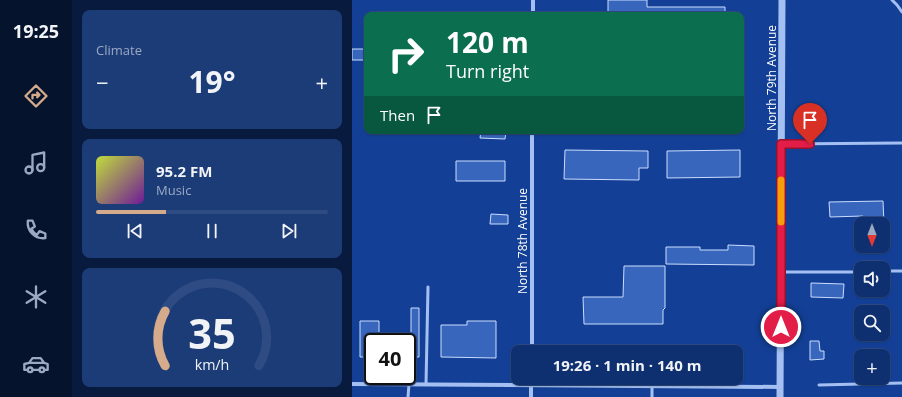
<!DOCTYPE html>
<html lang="en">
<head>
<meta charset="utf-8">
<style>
	body { margin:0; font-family:"Open Sans",sans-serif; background:#1c3c78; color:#f1f3f6; height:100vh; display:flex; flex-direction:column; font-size:15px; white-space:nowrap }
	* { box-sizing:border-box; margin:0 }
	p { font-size:13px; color:#9ba9c3 }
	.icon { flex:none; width:22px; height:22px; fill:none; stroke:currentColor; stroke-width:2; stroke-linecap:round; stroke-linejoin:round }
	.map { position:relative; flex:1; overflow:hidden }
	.details { display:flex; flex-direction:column; gap:10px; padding:10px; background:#081a3e; width:280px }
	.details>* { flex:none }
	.banner { position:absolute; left:12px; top:12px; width:380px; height:122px; border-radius:8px; box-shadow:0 1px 3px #0004,0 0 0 1px #2e4b83; background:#0b6e4f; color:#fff; overflow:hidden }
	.needle { width:26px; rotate:180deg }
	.controls { position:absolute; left:502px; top:217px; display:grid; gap:8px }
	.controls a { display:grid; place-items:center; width:36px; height:36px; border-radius:8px; background:#0e3070; box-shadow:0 1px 3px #0004,0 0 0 1px #2e4b83; font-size:20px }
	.speed { position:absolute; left:12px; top:333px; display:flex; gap:8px; font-size:20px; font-weight:700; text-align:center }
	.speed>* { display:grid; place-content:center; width:52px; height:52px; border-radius:50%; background:#0e3070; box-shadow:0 1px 3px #0004,0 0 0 1px #2e4b83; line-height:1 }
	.speed .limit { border:2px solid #111; border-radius:6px; background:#fff; color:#111 }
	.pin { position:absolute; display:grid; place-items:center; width:34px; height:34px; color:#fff; margin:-41px -17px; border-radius:50% 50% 50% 0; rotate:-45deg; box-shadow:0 0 4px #0007 }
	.pin .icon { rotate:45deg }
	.me { position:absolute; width:44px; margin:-22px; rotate:0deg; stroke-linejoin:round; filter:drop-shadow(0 0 3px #0008) }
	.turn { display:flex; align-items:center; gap:14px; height:84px; padding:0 16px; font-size:18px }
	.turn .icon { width:52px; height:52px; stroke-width:2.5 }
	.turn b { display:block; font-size:28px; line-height:34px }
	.then { display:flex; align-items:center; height:38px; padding:0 16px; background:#0003; gap:8px; font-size:15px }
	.big { font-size:30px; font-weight:700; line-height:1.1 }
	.details .widget { flex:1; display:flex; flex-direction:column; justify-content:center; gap:6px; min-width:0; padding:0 14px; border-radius:8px; background:#1c3c78 }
	.details .dial { align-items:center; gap:0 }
	.dial svg { height:104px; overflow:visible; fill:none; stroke:#2e4b83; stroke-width:7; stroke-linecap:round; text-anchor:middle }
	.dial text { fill:#f1f3f6; stroke:none }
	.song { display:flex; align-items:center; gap:12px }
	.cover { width:48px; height:48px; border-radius:6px; background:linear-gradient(135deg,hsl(70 70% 55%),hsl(280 70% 35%)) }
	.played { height:4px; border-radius:2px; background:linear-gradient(90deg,#d6ab8b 30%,#2e4b83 30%) }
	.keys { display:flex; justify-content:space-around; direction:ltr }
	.heat { display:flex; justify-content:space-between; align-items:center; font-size:22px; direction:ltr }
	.trip { position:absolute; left:159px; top:345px; width:232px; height:40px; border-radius:8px; background:#0e3070; box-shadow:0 1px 3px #0004,0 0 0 1px #2e4b83; font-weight:700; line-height:40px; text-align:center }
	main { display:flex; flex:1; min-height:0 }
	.dock { display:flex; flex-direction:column; width:72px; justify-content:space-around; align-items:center; background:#06132d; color:#9ba9c3 }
	.dock .icon { width:28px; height:28px }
	.dock .active { color:#d6ab8b }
	.dock b { font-size:18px; color:#f1f3f6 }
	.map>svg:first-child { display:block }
</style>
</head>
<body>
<main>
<nav class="dock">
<b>19:25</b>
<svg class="icon active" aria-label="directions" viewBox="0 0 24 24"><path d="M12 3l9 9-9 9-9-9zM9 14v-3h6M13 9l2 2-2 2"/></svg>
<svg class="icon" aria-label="music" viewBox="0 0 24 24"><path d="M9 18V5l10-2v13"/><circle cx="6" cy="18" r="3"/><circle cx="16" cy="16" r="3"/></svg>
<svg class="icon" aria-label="phone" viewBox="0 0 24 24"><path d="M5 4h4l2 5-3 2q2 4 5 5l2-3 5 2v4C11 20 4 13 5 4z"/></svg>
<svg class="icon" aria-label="climate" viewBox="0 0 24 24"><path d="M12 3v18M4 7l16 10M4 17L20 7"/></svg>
<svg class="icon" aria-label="car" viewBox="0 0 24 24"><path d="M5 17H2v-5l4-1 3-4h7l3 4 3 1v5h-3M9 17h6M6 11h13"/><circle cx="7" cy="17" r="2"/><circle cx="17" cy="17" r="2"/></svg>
</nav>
<section class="details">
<div class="widget"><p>Climate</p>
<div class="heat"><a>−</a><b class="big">19°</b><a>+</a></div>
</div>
<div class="widget">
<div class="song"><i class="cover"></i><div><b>95.2 FM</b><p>Music</p></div></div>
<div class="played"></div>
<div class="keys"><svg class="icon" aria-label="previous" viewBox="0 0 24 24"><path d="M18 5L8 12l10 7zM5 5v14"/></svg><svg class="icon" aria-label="pause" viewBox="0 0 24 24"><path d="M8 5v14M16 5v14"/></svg><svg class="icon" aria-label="next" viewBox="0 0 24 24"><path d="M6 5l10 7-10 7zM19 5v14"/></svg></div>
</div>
<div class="widget dial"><svg viewBox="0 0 100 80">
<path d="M14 69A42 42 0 1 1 86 69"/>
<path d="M14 69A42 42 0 0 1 14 27" stroke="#d6ab8b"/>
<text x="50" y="56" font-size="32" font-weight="700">35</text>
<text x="50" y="72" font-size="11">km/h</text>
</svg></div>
</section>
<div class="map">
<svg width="550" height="397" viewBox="0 0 550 397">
	<rect width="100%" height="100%" fill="#134096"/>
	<path fill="#3766bc" stroke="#cbddfd" d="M256,0h39v7h78v8h-117z
		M0,49h15v11h-15z
		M129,131h25l-1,8 -25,-1z
		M213,150l83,1v17h-9v12l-75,-1z
		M388,150v27l-73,1v-27z
		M104,161h49v20h-49z
		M531,201l1,23h-21v-8l-33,1 -1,-15z
		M139,214l17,1v9h-18z
		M376,245l26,1v19l-88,-1v-17h34v3h28z
		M272,266h41v42l-2,2v14h-79l-1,-27h40z
		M459,283l33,1 -1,14 -32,-1z
		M59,308h8v49h-8z
		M8,321h19v21h-6v15h-13z
		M115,321h29v37l-55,-1v-32h26z
		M458,341h9l1,10h4v8l-14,1z"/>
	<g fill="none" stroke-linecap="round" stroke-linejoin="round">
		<path stroke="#a4c0f2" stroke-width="3" d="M540,0l5,5 5,7
			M429,144l121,-1
			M531,271h19
			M429,272h80
			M74,384l2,-97
			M467,385l83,-2
			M300,386v11
			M56,397l1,-13"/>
		<path stroke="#a4c0f2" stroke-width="4" d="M181,15v-15
			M180,352v-221
			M0,384l429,3
			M179,397v-19"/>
		<path stroke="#a4c0f2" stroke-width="7" d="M428,397l2,-397"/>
	</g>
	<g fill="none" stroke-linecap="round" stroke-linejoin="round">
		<defs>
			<path id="route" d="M429,327v-183h29"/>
		</defs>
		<use href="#route" stroke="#92132f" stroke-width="10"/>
		<use href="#route" stroke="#e11d48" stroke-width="7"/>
		<path stroke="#f59e0b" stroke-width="7" d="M429,222v-42"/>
	</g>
	<g text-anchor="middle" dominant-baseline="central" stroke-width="3" stroke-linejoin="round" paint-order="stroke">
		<g font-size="12" fill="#fff" stroke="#134096">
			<text transform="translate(419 78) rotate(-90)">North 79th Avenue</text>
			<text transform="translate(170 241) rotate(-90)">North 78th Avenue</text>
		</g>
	</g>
</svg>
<div class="controls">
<a><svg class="needle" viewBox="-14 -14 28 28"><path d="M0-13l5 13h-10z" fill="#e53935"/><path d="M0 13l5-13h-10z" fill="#9ba9c3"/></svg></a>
<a><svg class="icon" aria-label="sound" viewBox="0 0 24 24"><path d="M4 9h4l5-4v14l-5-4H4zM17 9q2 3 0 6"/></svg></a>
<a><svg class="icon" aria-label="search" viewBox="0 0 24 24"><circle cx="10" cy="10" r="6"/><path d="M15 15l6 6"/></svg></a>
<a>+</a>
</div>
<div class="speed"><div class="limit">40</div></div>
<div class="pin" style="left:458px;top:144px;background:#d93025"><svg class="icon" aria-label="arrive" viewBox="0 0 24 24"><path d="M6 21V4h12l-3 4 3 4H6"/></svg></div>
<svg class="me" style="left:429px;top:327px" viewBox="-20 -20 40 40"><circle r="17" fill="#e11d48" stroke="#fff" stroke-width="3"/><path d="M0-11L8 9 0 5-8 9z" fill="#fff"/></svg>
<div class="trip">19:26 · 1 min · 140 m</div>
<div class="banner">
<div class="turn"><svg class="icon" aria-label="right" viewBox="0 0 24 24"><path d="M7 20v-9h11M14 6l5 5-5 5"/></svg><div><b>120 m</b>Turn right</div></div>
<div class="then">Then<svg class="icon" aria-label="arrive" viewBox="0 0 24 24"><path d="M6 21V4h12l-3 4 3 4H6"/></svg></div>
</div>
</div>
</main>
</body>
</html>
